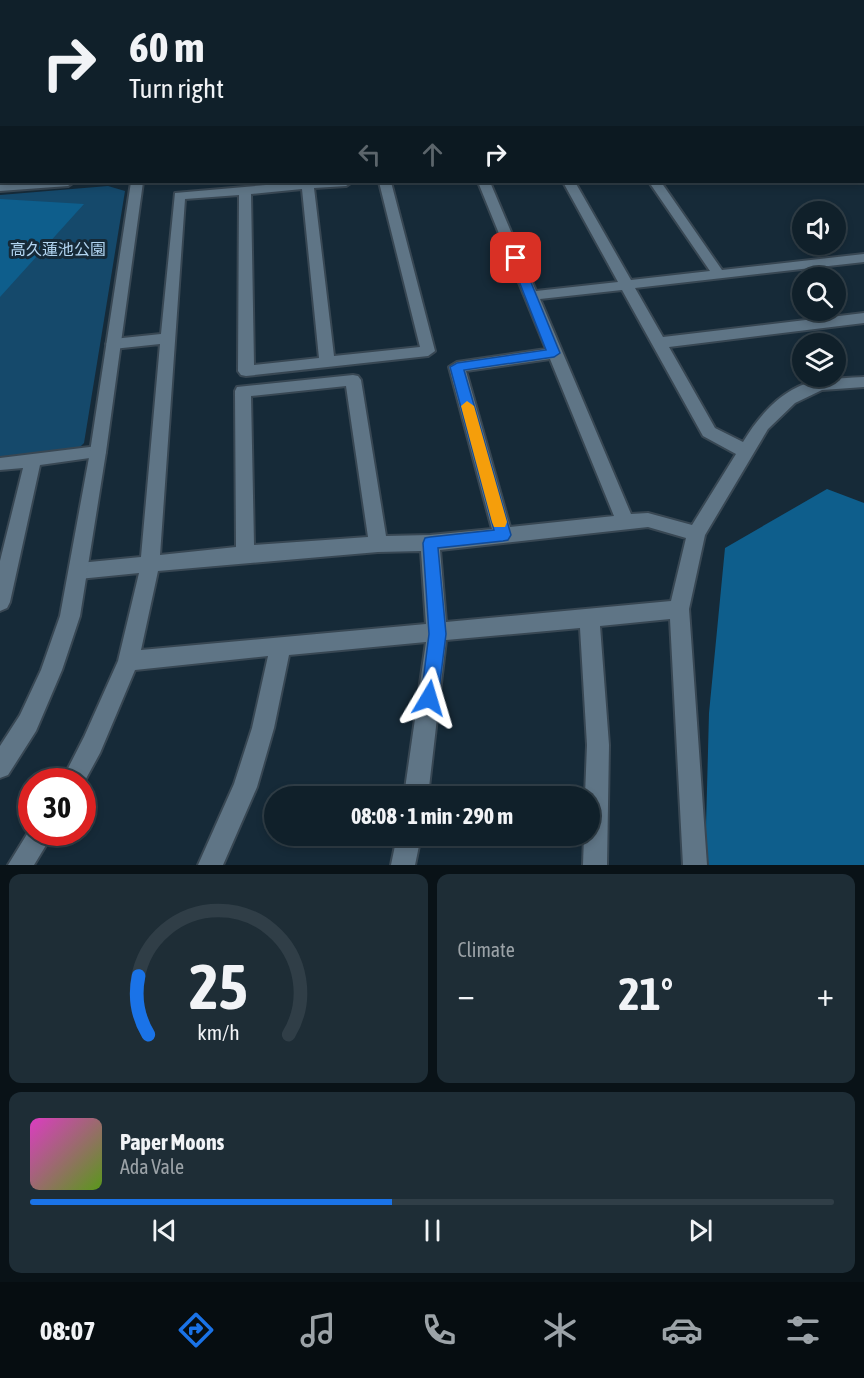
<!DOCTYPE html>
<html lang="en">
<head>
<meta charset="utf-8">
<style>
	body { margin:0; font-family:"Asap Condensed","Noto Sans JP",sans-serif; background:#1e2d36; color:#f1f3f6; height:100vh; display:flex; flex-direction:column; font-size:22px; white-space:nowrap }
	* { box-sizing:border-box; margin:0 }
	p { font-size:20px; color:#9ca3a8 }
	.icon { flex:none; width:33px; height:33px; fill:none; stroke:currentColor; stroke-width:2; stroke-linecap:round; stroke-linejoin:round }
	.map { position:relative; height:865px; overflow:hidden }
	.panel { display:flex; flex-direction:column; gap:9px; padding:9px; background:#091217; flex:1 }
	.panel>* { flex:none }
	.hud { position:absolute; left:0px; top:0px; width:864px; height:183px; box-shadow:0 3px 9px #0003,0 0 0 2px #303e47; background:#10202a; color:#f1f3f6; overflow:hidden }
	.fabs { position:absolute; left:792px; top:201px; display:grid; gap:12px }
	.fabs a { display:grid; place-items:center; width:54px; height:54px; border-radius:50%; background:#10202a; box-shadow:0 3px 9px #0003,0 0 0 2px #303e47; font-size:30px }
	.speed { position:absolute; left:18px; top:768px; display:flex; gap:12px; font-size:30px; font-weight:700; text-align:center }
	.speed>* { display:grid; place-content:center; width:78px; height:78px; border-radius:50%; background:#10202a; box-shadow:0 3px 9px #0003,0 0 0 2px #303e47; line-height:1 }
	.speed .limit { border:9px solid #d22; background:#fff; color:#111 }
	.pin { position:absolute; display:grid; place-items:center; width:51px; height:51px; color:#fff; margin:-26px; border-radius:12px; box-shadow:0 3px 9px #0006 }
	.me { position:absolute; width:66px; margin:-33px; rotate:7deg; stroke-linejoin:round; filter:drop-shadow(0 0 4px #0008) }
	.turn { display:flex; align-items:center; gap:21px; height:126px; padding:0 30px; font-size:27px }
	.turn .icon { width:78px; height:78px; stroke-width:2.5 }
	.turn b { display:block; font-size:42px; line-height:51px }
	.lanes { display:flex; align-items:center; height:57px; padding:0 30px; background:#0003; justify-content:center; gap:30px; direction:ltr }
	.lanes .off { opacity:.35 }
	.big { font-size:45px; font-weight:700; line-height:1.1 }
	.panel .card { flex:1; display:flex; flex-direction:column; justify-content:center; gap:9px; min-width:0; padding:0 21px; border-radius:12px; background:#1e2d36 }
	.panel .dial { align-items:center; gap:0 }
	.dial svg { height:156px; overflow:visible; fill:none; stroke:#303e47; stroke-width:7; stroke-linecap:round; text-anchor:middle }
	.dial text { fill:#f1f3f6; stroke:none }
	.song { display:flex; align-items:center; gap:18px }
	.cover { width:72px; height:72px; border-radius:9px; background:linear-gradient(135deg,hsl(310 70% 55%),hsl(90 70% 35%)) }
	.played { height:6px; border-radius:3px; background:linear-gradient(90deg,#1a73e8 45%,#303e47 45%) }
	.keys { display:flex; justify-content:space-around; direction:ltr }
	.heat { display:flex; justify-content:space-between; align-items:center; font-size:33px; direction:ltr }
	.panel .tiles { flex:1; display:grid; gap:9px; grid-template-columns:1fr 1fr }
	.card:last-child { grid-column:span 2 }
	.trip { position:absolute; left:264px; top:786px; width:336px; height:60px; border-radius:30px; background:#10202a; box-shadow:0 3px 9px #0003,0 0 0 2px #303e47; font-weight:700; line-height:60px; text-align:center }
	.menu { display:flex; height:96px; justify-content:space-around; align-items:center; background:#060d11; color:#9ca3a8 }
	.menu .icon { width:42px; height:42px }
	.menu .on { color:#1a73e8 }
	.menu b { font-size:27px; color:#f1f3f6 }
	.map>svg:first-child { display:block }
</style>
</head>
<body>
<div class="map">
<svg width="864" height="865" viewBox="0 0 864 865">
	<rect width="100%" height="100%" fill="#162a38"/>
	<path fill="#15496b" d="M108,186l17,5 -41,252 -6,6 -78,10v-264z"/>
	<path fill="#0e5e8c" d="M0,199l84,5 -84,93z
		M827,489l37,14v362h-159l4,-152 16,-165z"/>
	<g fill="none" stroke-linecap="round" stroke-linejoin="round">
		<defs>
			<path id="minor" d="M44,0h13l2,2h-14z
				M321,0h9l-10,2z
				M419,0h35l-37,2z
				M486,0h8v2h-8z
				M566,0h8l1,2h-8z
				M0,9l2,1v5h-2z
				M0,42h2v6h-2z
				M0,76h2v6h-2z
				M0,108h2v6h-2z
				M301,182h51l-6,4 -32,2 20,168 86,-9 -41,-165h12l44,169 -7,5 -182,20 -5,-1 -3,-4 1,-176 -54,4 -25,356 76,-8 -1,-156 2,-4 116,-12 5,1 3,4 25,156 44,-1 62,-6 -43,-162 8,-5 89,-13 -68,-167h12l46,109 82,-9 -55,-100h12l56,98 79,-9 -61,-89h12l61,88 142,-16v8l-229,26 28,49 201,-24v10l-195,24 46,81 28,14c17,-28 43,-58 79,-62 13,-2 28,-2 42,-3v10l-42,3 -27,13 -27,26 -63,106 -16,74 18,256h-24l-13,-246 -70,7 9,119 -2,120h-24l1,-29h6v-40h-5l2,-51 -7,-117 -134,12 -18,156h-24l22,-154 -137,13 -15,73 -17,59 -34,78h-25l36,-81 18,-56 16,-72 -133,14 -35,83 -18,33v-4h-21l23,-45 34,-76 21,-88 -60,6 -7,-2 -3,-6 3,-6 7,-2 62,-6 19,-213 -47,5 -7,-5 7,-5 48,-5 14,-141zM302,189l17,169 -65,7 -3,-171zM622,290l81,146 33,18 -44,71 -44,-12 -17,1 -91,-215zM550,359l64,157 -104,11 -44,-156zM346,386l22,151 -114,8 -3,-149zM648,527l38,11 -15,63 -225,21 -6,-72zM421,551l5,73 -285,26 17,-79 220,-19z
				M98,446l6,2 2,4 -2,4 -64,9 -30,137 -3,6 -7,3v-50l23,-93 -23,2v-12z
				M32,826v6h22l-20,33h-26z
				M397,836h24l-6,29h-24z"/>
			<path id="tertiary" d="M0,24l2,1v6l-2,-1z
				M862,112h2v6h-2z
				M27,182h47l-6,4 -68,5v-8z
				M131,182h12l-37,270 -26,164 -18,54 -26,61 -28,44 -8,3v-32l20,-31 21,-45 19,-54 30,-164z"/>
		</defs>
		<use href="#minor" stroke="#384753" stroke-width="4"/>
		<use href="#tertiary" stroke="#384753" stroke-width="4"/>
		<use href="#minor" fill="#5f7586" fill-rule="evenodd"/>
		<use href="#tertiary" fill="#5f7586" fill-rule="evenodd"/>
	</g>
	<path fill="#1a73e8" stroke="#114b97" stroke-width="1.5" d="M516,255l5,3 39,95 -6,4 -90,13 47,165 -3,5 -5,1 -65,7 8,86 -8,64 -2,6 -7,3 -6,-3 -2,-6 8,-64 -6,-91 2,-5 5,-1 64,-7 -44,-163 7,-4 89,-13 -36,-92z"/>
	<path fill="#f59e0b" d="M467,401l7,5 33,116 -2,5h-11l-2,-5 -31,-116z"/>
	<g text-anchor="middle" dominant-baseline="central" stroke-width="6" stroke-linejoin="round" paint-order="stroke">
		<g font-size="16" fill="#b2d5f1" stroke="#162a38">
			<text x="58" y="249">高久蓮池公園</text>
		</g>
	</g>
</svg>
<div class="fabs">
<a><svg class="icon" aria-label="sound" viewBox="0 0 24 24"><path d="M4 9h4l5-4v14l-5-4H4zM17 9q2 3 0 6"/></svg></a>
<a><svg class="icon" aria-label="search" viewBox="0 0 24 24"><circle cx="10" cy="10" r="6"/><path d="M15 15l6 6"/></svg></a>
<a><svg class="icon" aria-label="layers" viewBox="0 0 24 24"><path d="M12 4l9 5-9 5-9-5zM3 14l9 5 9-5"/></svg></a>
</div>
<div class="speed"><div class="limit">30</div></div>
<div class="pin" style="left:516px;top:258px;background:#d93025"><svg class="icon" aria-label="arrive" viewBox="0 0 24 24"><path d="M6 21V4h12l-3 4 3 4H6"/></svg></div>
<svg class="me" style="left:429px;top:698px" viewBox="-20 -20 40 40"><path d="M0-17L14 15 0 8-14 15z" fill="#1a73e8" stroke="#fff" stroke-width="4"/></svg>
<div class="trip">08:08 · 1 min · 290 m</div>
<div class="hud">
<div class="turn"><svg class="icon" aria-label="right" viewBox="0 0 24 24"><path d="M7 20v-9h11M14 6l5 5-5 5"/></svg><div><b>60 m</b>Turn right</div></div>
<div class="lanes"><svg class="icon off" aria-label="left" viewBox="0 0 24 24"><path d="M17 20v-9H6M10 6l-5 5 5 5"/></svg><svg class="icon off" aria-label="ahead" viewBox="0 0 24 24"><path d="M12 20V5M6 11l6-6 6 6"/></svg><svg class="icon" aria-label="right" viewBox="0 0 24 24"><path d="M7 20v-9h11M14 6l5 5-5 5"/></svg></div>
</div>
</div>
<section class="panel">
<div class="tiles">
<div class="card dial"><svg viewBox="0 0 100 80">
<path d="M14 69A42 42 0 1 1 86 69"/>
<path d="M14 69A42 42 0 0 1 9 39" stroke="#1a73e8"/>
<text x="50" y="56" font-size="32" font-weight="700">25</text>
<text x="50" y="72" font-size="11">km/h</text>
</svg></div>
<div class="card"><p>Climate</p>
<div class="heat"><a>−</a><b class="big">21°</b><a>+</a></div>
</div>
<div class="card">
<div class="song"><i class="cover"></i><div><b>Paper Moons</b><p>Ada Vale</p></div></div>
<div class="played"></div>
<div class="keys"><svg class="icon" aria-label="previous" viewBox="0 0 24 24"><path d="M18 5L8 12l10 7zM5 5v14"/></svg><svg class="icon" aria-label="pause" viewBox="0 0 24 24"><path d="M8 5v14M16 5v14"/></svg><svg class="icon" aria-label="next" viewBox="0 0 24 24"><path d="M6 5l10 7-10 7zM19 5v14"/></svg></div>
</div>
</div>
</section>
<nav class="menu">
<b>08:07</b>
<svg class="icon on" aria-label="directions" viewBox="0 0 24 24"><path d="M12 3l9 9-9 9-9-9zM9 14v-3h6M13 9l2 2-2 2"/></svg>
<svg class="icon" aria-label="music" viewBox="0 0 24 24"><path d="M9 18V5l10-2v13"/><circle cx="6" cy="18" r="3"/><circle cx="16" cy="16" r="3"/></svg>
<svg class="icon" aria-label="phone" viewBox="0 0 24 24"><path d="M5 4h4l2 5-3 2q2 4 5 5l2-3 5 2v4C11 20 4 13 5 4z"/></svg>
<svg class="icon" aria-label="climate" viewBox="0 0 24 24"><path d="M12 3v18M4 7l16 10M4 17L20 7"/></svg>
<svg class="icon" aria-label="car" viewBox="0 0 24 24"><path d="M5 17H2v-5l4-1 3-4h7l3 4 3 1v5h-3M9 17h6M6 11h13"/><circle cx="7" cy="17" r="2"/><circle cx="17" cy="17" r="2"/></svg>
<svg class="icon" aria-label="filters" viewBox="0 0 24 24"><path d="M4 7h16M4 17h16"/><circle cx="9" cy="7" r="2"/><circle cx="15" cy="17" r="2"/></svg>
</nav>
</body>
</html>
